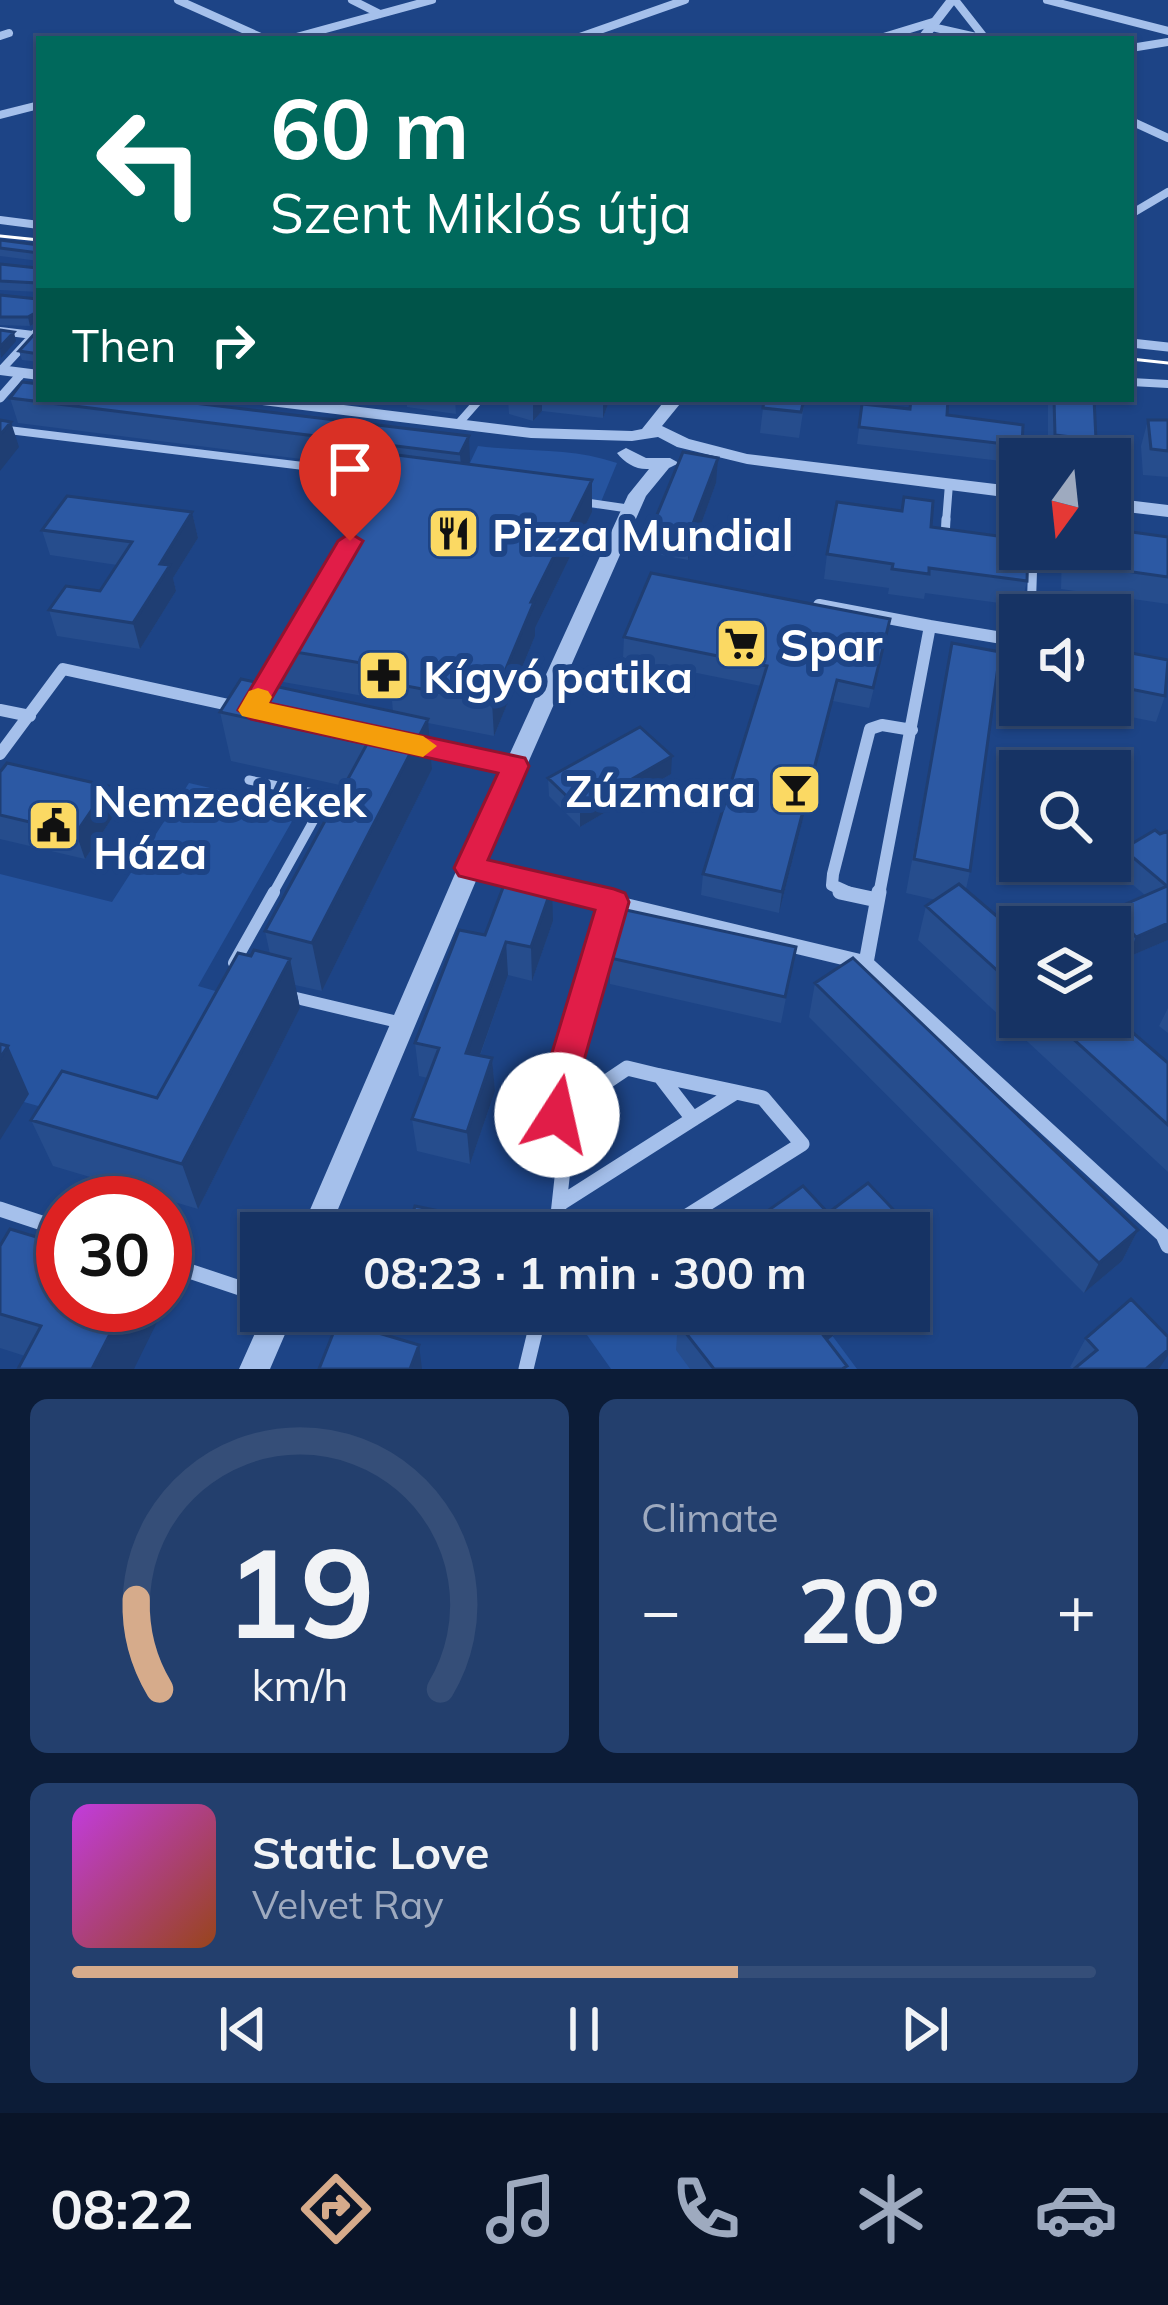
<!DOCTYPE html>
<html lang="en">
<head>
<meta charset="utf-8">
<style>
	body { margin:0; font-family:Mulish,sans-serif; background:#233f6d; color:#f1f3f6; height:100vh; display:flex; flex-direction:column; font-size:45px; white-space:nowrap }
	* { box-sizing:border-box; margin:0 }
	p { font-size:39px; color:#9eaabf }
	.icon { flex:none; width:66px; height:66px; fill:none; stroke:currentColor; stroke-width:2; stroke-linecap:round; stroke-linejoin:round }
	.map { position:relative; height:1369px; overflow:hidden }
	.sheet { display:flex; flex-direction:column; gap:30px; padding:30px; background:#0c1c37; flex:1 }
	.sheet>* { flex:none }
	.banner { position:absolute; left:36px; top:36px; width:1098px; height:366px; border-radius:0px; box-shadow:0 3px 9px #0004,0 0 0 3px #354e78; background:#00695c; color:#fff; overflow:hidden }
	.needle { width:78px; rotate:195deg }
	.fabs { position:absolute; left:999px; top:438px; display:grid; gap:24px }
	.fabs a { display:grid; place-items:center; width:132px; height:132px; border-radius:0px; background:#163364; box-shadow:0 3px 9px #0004,0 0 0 3px #354e78; font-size:60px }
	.speed { position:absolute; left:36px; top:1176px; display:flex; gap:24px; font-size:60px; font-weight:700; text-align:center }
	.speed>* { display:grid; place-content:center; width:156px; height:156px; border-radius:50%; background:#163364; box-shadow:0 3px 9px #0004,0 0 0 3px #354e78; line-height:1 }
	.speed .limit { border:18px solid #d22; background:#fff; color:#111 }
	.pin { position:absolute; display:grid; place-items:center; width:102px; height:102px; color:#fff; margin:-123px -51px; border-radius:50% 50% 50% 0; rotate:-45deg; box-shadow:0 0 12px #0007 }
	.pin .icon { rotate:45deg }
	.me { position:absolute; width:132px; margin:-66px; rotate:10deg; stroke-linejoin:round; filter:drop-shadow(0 0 9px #0008) }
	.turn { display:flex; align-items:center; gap:42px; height:252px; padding:0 36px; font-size:54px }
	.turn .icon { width:156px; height:156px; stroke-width:2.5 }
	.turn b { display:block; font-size:84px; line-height:102px }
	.then { display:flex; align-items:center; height:114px; padding:0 36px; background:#0003; gap:24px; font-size:45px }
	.big { font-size:90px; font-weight:700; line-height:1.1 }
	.sheet .card { flex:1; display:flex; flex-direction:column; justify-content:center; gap:18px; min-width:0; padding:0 42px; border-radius:18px; background:#233f6d }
	.sheet .dial { align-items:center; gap:0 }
	.dial svg { height:312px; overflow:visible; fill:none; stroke:#354e78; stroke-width:7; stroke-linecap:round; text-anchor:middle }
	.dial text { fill:#f1f3f6; stroke:none }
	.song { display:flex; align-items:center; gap:36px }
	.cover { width:144px; height:144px; border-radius:18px; background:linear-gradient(135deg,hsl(290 70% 55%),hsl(20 70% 35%)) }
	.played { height:12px; border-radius:6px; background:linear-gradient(90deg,#d6ab8b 65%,#354e78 65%) }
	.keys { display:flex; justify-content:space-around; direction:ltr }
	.heat { display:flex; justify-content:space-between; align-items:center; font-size:66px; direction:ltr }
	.sheet .tiles { flex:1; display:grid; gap:30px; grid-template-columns:1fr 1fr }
	.card:last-child { grid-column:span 2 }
	.trip { position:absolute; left:240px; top:1212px; width:690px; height:120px; border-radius:0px; background:#163364; box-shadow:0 3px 9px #0004,0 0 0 3px #354e78; font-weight:700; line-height:120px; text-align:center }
	.tab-bar { display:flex; height:192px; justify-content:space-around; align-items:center; background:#091428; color:#9eaabf }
	.tab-bar .icon { width:84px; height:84px }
	.tab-bar .on { color:#d6ab8b }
	.tab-bar b { font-size:54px; color:#f1f3f6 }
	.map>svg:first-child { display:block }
</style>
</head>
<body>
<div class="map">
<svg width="1168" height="1369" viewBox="0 0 1168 1369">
	<rect width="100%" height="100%" fill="#1d4486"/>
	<path fill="#26549f" d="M478,446c47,6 93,1 139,17l-19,46 -140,-21z
		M189,783l110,26 -101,177 52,15 -76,143 -150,-42 4,-9 -28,-8v-211l112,28z
		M622,1311h192l43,58h-246l-24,-34z"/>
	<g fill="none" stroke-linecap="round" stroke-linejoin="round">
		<path stroke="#a5c0eb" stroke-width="8" d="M0,331l33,4
			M1,370l38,-41
			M1131,382l37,2
			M458,424l22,-25
			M0,429l394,48
			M583,502l48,7
			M946,522l3,-38"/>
		<path stroke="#a5c0eb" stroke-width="9" d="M945,538l1,-19
			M1019,555l14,2 -2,58
			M249,780l64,13 12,7 -53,95"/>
		<path stroke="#a5c0eb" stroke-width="12" d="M234,963l40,-71
			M292,997l106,25"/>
		<path stroke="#a5c0eb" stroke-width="8" d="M178,0l87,39
			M352,0l28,14
			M955,0l29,37
			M1047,0l121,31
			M932,27l53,12
			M0,36l9,-3
			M289,39l143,-39
			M574,39l111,-39
			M877,39l59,-18
			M1131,48l37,-6
			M0,115l39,-10
			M1131,121l37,17
			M1131,214l37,-22
			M0,220l39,5"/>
		<path stroke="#a5c0eb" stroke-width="9" d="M1131,343l37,4
			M0,398l22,-25"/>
		<path stroke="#a5c0eb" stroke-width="12" d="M819,605l111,21
			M258,698l30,-49
			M0,710l30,6
			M417,745l98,21
			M0,754l63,-85 175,38
			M469,868l112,27
			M854,895l-22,-10 1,-11 37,-145 12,-4 30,5
			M879,895l51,-269 90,15"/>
		<path stroke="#a5c0eb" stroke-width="15" d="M569,892l297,71 297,272 5,11
			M840,892l37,8
			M866,963l13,-71
			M661,1076l75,16
			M557,1115l70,-47 33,8 33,43 -132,84
			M0,1209l63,21
			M556,1233l7,-64 -8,-70 26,-100 33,-98
			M660,1233l142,-89 -39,-46 -27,-6 -43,27
			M165,1263l96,32
			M526,1369l14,-58"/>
		<path fill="#a5c0eb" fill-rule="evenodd" d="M946,0h12l-30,39h-12z
			M0,365l39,5v10l-39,-5z
			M244,399h51l236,29 101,3 10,-2 24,-30h18l-22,27 27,13 58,15 273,33v12l-273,-35 -70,-17 -19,-10 -26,4 -101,-3 -278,-34z
			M626,448l20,10h24l9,5 -10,5 -23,28 -168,380 -150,357h-28l154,-357 174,-381 21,-26c-13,1 -24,-6 -32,-16z
			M1110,498l58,7v12l-58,-7z
			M265,1311h30l-25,58h-31z"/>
		<path stroke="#fff" stroke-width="3" d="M0,236l39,4
			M1131,359l37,4"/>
	</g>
	<path fill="#264d8d" d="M0,240l39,5v16l-39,-5z
		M0,264l37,4 2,-1v25l-39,-2z
		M0,295l37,4 2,-1v23l-9,5 -30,-1z
		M39,329v33l-17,-2 -3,-9z
		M10,398l459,38v28l123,48 -57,116v8l-41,100 -66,-13 4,46 -110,222 -27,-6 5,23 -102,201 -145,-43 -22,-46 126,-22 94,-142 19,-2 -5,-23 79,-145 -113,-25 -11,-49h173l-1,-11 -109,-19 -6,-33 111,-179 -370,-47z
		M407,399h48l1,15 -49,-7z
		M508,399h102l-7,19 -61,-7 -9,10 -24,-7z
		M805,399l-6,39 -39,-5 3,-25z
		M1048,399h46l2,41 -5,19h-43z
		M862,404l85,11 75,31 -4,17 -161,-19z
		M1148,420h20v57l-25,-2 -2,-29z
		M716,483l-28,77 -37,-7 1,-26z
		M904,497l27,30 67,9 2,-21 20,2v32l7,32 -6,25 -96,-13 -1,6 -36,-5 1,-6 -65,-9 3,-25 74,-43z
		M192,512l6,26 -25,40 3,13 -36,58 -83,-13 -8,-26 51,-19 17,-26 -67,-10 -8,-25z
		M1168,537v67l-107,-15 1,-40h48z
		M1016,631l4,1v63l-17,-4z
		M624,637l262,2 -17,69 -36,-7 -54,212 -78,-18 2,-21 58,-188 -138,-28z
		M952,643l18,228 -4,18 54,47v81h90l58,46v109l-250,-232 8,-34 10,-6 -30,-7z
		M1110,649l55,47 -9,26 -85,-17h39z
		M0,772l116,40 -31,47 -85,-20z
		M671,774l-91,53 -31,-31 -1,-18z
		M1168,831v109l-40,17 -18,-20v-10h-4l6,-17 33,-15 -30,-25 8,-21z
		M553,921l-21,60 -24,-6 -28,81 12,2 3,33 -25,73 -53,-13 -5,-32 16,-41 -9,-2 -4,-33 70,-108z
		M796,947l-15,76 -171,-39v-26z
		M815,983l323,247 -16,31 -38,32 -275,-276z
		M1168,1008v25l-9,-7z
		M0,1246l63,59h96l3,7 -137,44 -25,-8z
		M691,1311h173l-37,30 20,25 -1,3h-156l-14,-19 2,-27z
		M1086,1338l73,31h-86l-3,-2z"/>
	<path fill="#1f3e73" d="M37,312l2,9 -9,5 -2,-9z
		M14,332l2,9 -15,17 -1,-11z
		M533,399h9v12l-9,10z
		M603,399h7l-7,19z
		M11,422l8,25 -19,24v-36z
		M469,436l1,25 -8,18 -2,-25z
		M718,458l-2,25 -28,77 1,-26z
		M592,480v32l-57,116v8l-41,100 -2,-34 39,-100z
		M192,512l6,26 -25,40 3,13 -36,58 -7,-26 27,-59z
		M837,680l-4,21 -54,212 3,-21z
		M428,719l4,50 -110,222 -10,-48z
		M672,756l-1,18 -91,53v-18z
		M108,786l8,26 -31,47 -9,-26z
		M552,887l1,34 -21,60 -1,-34z
		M1168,923v17l-40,17 8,-20z
		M506,942l2,33 -39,111 -3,-33z
		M290,959l10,49 -102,201 -16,-45z
		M8,1046l21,48 -29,46v-82z
		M492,1058l3,33 -25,73 -3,-32z
		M1138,1230l-16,31 -38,32 15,-30z
		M125,1305h34l3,7 -28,57h-42z
		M837,1311h27l-54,43 7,-27z
		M419,1345l3,24h-12z
		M1168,1350v5l-9,14h-13z"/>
	<path fill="#2c59a4" stroke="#1f3e73" stroke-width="3" d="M0,240l39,5v8l-39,-5z
		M0,264l37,4 2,-1v18l-1,-2 -38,-2z
		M0,295l37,4 2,-1v17l-2,-3 -9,5h-28z
		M39,329v25l-20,-3z
		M0,330l14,2 -14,15z
		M22,382l17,2v15h122l308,37 -9,18 -450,-56z
		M764,399h40l-3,13 -38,-4z
		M911,399h37l-1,16 76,10 -1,21 -163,-19 3,-23 48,5z
		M1054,399h40l2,41 -41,-5z
		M0,420l11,2 -11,13z
		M1148,420h20v31l-17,-2z
		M683,452l35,6 -29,76 -37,-7z
		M397,455l195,25 -61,122h3l-42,100 -102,-19 7,-14 -120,-20z
		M67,496l125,16 -32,52 10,1 -37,58 -84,-13 17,-24 34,5 32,-49 -90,-12z
		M904,497l29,4 -2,26 89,12v10h8l-1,32 -98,-13v6l-37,-5 1,-5 -66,-10 10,-52 65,9z
		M1000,515l20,2v20l-20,-3z
		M1110,529l58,8v40l-99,-14v-14h41z
		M651,573l239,46 -17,69 -36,-8 -55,212 -79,-18 64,-208 -143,-29z
		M1016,631l4,1v35l-10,-2z
		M952,643l48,9 -30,219 -56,-12z
		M1110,649l58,11 -3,36 -55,-11z
		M241,679l187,40 -116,224 -47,-12 102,-187 -147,-32z
		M640,727l32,29 -92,53 -32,-31z
		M7,763l101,23 -32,47 -76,-18v-43z
		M1155,830l5,4 8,-3v92l-32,14 -24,-27 55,-24 -44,-37z
		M507,877l45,10 -21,60 -25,-5 -40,111 26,5 -25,74 -55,-13 27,-71 -24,-5 44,-113 26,5z
		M959,884l61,52v55l-94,-85z
		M626,910l170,37 -11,50 -175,-39z
		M254,950l36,9 -108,205 -151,-44 31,-49 95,27 81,-145 13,3z
		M853,958l285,272 -39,33 -284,-280z
		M1110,1013l58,50v62l-119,-108h61z
		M0,1044l8,2 -8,12z
		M868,1183l40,42 -10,8h-162l67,-47 25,27z
		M415,1206l48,10 -5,17h-51z
		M350,1227l30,6h-32z
		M10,1229l53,16v60h62l-33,64h-74l23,-43 -41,-12v-68z
		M1131,1299l37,38v13l-22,19h-72l23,-19 -11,-12z
		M693,1311h144l-20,16 30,39 -5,3h-128l-36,-46z
		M338,1321l81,24 -9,24h-91z"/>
	<path fill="#e11d48" stroke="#92132f" stroke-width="3" d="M350,533l13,8 -94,162 256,55 4,8 -41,94 126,29 11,4 4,9 -56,197 2,16 -6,11 -12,5 -12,-5 -7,-27 57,-189 -136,-34 -5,-8 44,-95 -247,-54 -13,-9 100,-169z"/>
	<path fill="#f59e0b" d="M258,688l10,3 4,6 -3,6 154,33 14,10 -14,11 -181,-41 -4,-6 11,-19z"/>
	<defs>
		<symbol id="restaurant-square" viewBox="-11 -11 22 22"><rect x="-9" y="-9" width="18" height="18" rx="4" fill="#fbd963" stroke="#1d4486"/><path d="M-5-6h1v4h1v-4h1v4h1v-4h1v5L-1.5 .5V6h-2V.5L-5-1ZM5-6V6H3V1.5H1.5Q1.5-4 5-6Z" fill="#111"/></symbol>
		<symbol id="supermarket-square" viewBox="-11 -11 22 22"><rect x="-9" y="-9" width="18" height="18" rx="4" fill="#fbd963" stroke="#1d4486"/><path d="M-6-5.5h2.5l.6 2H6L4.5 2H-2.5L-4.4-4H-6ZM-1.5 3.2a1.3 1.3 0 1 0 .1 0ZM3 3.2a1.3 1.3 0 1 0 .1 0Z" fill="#111"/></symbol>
		<symbol id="pharmacy-square" viewBox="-11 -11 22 22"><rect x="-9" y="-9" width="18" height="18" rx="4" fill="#fbd963" stroke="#1d4486"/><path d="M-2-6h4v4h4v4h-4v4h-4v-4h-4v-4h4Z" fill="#111"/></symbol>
		<symbol id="bar-square" viewBox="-11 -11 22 22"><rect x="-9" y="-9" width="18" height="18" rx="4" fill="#fbd963" stroke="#1d4486"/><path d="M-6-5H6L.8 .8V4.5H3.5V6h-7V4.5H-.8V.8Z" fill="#111"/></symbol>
		<symbol id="civic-square" viewBox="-11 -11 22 22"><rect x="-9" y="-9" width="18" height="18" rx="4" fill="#fbd963" stroke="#1d4486"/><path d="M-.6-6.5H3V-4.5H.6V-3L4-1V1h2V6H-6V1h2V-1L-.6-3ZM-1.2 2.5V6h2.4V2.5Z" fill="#111"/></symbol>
	</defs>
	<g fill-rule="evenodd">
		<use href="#restaurant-square" x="424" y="504" width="59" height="59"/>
		<use href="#supermarket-square" x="712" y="614" width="59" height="59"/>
		<use href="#pharmacy-square" x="354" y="646" width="59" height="59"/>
		<use href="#bar-square" x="766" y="760" width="59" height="59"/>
		<use href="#civic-square" x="24" y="796" width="59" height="59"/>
	</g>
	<g text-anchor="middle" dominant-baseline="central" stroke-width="12" stroke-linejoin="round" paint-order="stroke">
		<g font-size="45" font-weight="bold" fill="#fff" stroke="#1d4486" text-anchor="start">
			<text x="492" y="534">Pizza Mundial</text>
			<text x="780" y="644">Spar</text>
			<text x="423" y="676">Kígyó patika</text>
			<text x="756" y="790" text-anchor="end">Zúzmara</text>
			<text x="93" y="800">Nemzedékek<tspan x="93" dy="52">Háza</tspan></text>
		</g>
	</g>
</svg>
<div class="fabs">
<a><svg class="needle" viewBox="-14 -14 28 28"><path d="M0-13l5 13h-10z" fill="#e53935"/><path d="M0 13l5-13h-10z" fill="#9eaabf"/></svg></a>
<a><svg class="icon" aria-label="sound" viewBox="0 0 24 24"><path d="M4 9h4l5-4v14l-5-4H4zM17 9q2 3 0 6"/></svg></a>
<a><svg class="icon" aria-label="search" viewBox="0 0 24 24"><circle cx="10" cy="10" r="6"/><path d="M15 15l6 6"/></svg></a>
<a><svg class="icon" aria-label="layers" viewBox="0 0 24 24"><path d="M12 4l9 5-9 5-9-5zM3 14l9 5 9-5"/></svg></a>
</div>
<div class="speed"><div class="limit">30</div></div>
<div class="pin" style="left:350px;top:541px;background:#d93025"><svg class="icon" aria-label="arrive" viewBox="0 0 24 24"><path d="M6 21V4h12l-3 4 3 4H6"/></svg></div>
<svg class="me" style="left:557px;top:1115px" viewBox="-20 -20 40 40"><circle r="19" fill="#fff"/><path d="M0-13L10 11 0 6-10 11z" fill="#e11d48"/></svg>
<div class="trip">08:23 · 1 min · 300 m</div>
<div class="banner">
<div class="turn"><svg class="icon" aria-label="left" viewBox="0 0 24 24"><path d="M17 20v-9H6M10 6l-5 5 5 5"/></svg><div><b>60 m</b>Szent Miklós útja</div></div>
<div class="then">Then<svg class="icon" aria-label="right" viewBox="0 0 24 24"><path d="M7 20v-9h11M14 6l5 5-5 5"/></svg></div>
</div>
</div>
<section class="sheet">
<div class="tiles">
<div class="card dial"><svg viewBox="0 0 100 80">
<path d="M14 69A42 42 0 1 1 86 69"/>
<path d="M14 69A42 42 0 0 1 8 46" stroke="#d6ab8b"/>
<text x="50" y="56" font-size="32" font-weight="700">19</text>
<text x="50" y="72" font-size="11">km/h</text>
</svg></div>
<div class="card"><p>Climate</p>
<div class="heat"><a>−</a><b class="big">20°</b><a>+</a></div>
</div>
<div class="card">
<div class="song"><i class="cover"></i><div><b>Static Love</b><p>Velvet Ray</p></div></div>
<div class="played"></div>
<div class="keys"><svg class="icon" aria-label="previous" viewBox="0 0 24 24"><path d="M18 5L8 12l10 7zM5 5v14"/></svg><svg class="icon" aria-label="pause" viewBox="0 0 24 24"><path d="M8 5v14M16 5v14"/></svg><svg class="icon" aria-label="next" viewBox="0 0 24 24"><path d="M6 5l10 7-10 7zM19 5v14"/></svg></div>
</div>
</div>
</section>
<nav class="tab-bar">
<b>08:22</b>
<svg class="icon on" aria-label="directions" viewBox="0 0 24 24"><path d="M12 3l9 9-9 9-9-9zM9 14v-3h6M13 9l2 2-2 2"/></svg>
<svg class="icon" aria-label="music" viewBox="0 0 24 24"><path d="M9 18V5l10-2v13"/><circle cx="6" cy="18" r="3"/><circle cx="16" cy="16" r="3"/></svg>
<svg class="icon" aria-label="phone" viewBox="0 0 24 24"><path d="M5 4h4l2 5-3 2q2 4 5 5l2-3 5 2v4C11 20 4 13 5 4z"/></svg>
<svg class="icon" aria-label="climate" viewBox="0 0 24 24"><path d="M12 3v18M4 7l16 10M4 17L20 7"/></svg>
<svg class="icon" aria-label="car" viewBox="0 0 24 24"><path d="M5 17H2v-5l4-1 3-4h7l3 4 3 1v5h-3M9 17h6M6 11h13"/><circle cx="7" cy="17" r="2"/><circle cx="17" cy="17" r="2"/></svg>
</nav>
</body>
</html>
